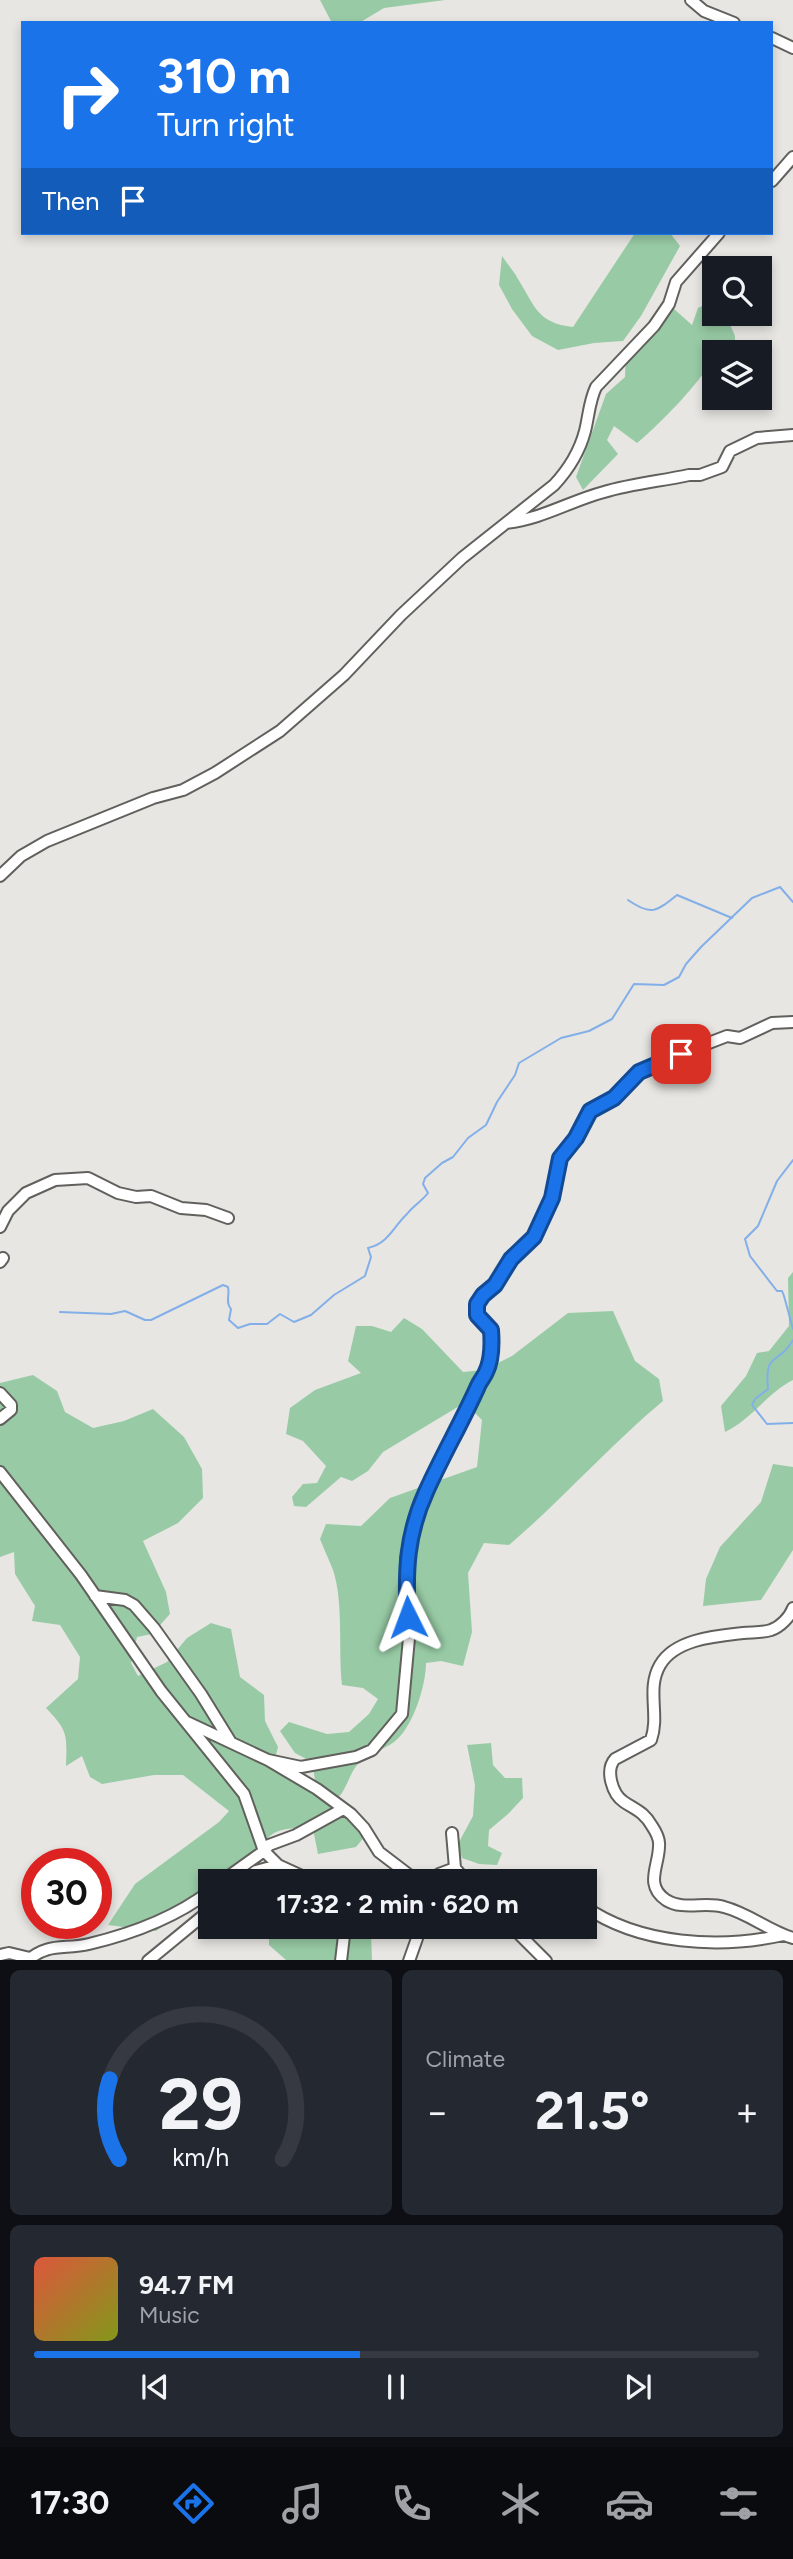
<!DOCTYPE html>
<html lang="en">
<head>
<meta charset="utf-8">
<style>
	body { margin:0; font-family:Figtree,sans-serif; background:#242831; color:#f1f3f6; height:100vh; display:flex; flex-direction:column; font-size:26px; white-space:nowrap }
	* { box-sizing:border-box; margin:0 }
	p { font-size:23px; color:#9ea1a6 }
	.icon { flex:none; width:38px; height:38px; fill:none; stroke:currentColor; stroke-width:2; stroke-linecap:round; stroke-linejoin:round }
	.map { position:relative; height:1960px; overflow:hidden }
	.details { display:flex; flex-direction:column; gap:10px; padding:10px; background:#0d0f14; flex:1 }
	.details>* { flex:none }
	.banner { position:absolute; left:21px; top:21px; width:752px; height:214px; border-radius:0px; box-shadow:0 4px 10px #0003; background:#1a73e8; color:#fff; overflow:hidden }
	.fabs { position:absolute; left:702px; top:256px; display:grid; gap:14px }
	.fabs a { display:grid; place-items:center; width:70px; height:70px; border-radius:0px; background:#171b24; box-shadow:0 4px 10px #0003; font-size:35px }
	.speed { position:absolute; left:21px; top:1848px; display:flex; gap:14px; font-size:35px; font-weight:700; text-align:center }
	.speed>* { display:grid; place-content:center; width:91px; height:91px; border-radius:50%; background:#171b24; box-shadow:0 4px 10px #0003; line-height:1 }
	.speed .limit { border:10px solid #d22; background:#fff; color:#111 }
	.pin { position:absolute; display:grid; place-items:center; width:60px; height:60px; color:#fff; margin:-30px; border-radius:14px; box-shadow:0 4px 10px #0006 }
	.me { position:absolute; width:77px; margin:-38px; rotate:357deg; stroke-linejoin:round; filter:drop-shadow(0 0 5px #0008) }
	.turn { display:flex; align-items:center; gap:24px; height:147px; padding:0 21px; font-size:32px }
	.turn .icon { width:91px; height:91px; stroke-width:2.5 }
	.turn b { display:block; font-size:49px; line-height:60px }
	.then { display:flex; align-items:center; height:66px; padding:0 21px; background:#0003; gap:14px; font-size:26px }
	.big { font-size:52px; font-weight:700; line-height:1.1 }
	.details .tile { flex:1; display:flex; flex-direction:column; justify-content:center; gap:10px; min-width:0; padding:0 24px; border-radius:10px; background:#242831 }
	.details .dial { align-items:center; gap:0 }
	.dial svg { height:182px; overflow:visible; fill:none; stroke:#363941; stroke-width:7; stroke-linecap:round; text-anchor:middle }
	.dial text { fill:#f1f3f6; stroke:none }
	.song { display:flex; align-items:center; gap:21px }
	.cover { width:84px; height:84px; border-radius:10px; background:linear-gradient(135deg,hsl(10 70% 55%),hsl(70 70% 35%)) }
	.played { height:7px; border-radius:4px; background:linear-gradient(90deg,#1a73e8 45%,#363941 45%) }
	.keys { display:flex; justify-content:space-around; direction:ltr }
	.heat { display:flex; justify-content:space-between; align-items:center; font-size:38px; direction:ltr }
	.details .tiles { flex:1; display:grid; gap:10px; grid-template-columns:1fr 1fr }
	.tile:last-child { grid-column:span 2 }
	.trip { position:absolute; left:198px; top:1869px; width:399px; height:70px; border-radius:0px; background:#171b24; box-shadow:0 4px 10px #0003; font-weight:700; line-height:70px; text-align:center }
	.menu { display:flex; height:112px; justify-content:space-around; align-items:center; background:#090b0e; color:#9ea1a6 }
	.menu .icon { width:49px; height:49px }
	.menu .on { color:#1a73e8 }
	.menu b { font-size:32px; color:#f1f3f6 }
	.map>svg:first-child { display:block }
</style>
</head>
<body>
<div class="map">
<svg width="793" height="1961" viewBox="0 0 793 1961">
	<rect width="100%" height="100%" fill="#e7e6e2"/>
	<path fill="#98cba5" d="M320,0h125l-61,8 -25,15h-27z
		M635,233h35l10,13 -39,70 -18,25 -29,2 -36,7 -26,-14 -20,-27 -13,-24 3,-29c5,8 12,15 16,23 17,27 19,44 55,48z
		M664,300l28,25 6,-17 16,-8v13h11l10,23v16h-21c0,18 -60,78 -77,91l-23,-17 -7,14 11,14 -35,36 -7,-13 30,-83 19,-17 1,-23z
		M793,1272v108c-26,13 -41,39 -68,52l-4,-26 25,-30 11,-23 12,-2 20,-25 -1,-48z
		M613,1311l22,50 24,18 4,22c-54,45 -100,98 -154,144l-25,-2 -16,30 4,59 -9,34 -22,-5 -15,2c0,22 -13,65 -32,79 -11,8 -28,13 -37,23 -7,8 -10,23 -19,33l-23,-18 -3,-18 -17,-9 -15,-22 9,-9 38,12 22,-2 20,-18 9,-15 -15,-11 -21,-3c-4,-35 2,-82 -9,-115 -4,-10 -9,-21 -13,-31l6,-15 35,2 29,-28 87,-31 5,-47 -11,-11 -10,-4 -78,47 -15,19 -16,10 -11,-4 -35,30 -12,-1 -2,-9 11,-13 14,-1 9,-17 -23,-25 -17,-7 4,-26 25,-18 46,-17 -13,-12 8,-35h16l19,6 13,-14 18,11 41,43 21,-2 28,-14 56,-43z
		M33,1375l24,16 8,21 28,16 31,-7 29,-12 31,28 18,32 1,29 -25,25 -35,18 23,51 4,22 -18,20 -15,3 -6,26 7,13 29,-14 20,-24 24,-15 20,6 9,48 24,18 1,26 13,26 -6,23 90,46 9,13 -15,18 -38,7 -5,-25c-14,-1 -32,-2 -43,7 -23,19 -26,45 -60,45v11l-54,39 -48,-6 27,-41 84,-62 10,-11 -46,-36h-29l-52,9 -12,-7 -8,-21 -16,10c1,-32 2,-35 -20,-58l32,-29 2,-22 -20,-32 -28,-4 3,-15 -20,-32 -1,-22 -14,5v-174z
		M773,1464l20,3v83l-32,50 -58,6 3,-27 14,-32 41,-45z
		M491,1743l2,22 12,13h17l1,20 -15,16 -19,16 -1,16 14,7 -5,12 -18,-1 -17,-6 -4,-14 15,-28 2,-31 -8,-40z
		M269,1927h99l3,6 1,27h-86l-17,-15z"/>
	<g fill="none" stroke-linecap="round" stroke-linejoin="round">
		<path stroke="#83afe9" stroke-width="2" d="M628,900c23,16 28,12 49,-5l55,23
			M793,1160l-16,21 -19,45 -13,13 5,17 27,35h5l2,5 9,33
			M60,1312l51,2 14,-3 20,9h6l72,-35 5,2c2,8 -3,15 3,22l-2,11 9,8 12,-4h17l13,-10 14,8 17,-7 23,-20 31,-19 6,-19 -3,-9c21,-5 25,-21 39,-34 6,-8 15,-13 21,-21l-5,-9 2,-6 17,-15 11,-6 15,-19 18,-13 11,-23 18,-27 4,-12 42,-25 28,-7 23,-12 22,-35 30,1 15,-8 7,-13 15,-17 51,-49 28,-11 13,15
			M793,1340c-14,26 -29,10 -25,49l-13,10 -3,6 15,19 26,-1"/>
		<defs>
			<path id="minor" d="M691,0l13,11 30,12
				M772,38l21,10
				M772,181l21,-24
				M506,523c36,-4 64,-22 98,-31 27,-8 57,-11 85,-17h11l22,-8 8,-16 27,-13 36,-3
				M0,876l21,-20 26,-15 106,-43 30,-8 32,-17 65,-42 64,-56 57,-60 61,-57 92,-73c14,-15 26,-35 31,-54 4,-16 4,-29 11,-44l58,-61 15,-22 7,-22 43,-49
				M0,1227l8,-16 18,-18 29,-13 33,-2 30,15 18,4 15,-1 30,12 25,2 22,8
				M0,1262l3,-4
				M0,1393l11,12v5l-11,9
				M0,1472l81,103 80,116 83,103 20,57 -42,30
				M95,1596l30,4 9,5 20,23 47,66 29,47
				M793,1608c-3,9 -13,19 -22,22 -8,3 -19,2 -28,3 -27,3 -68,6 -83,32 -14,24 0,50 -9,75l-36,19c-10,11 -3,35 9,43 12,8 20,10 28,24 4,6 8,13 7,20 0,20 -15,39 7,54 17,11 40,1 58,7 24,6 45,24 69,31
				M187,1722l81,38 49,29 34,25 13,14 15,24 38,29 21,-3 3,3
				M268,1760l33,7 55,-10 16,-7 30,-36 7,-76 -3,-79 5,-24 14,-42 38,-74 15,-35 8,-12 6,-32 -1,-10 -14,-15v-11l6,-9 12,-10 16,-26 23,-22 18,-39 8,-40 16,-21 14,-26 23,-13 26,-26 15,-8 73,-28 13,2 32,-15 21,-1
				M455,1868l11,13
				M243,1881l13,-10 22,-6
				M313,1881l-35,-16 -14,-14 5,-6 27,-10 47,-26
				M437,1881l2,-7 16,-6 -3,-35
				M584,1906c55,39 136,43 199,29
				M512,1927l34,34
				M0,1955l9,-2 21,5
				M27,1961c22,-19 37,-11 62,-17 42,-10 87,-27 121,-53
				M148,1961l62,-51
				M341,1961l4,-34
				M409,1961l12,-34"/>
		</defs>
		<use href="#minor" stroke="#61605d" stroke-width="14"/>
		<use href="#minor" stroke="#fff" stroke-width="10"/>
	</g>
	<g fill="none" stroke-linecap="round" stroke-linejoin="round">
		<defs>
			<path id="route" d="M408,1617c-3,-46 -1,-83 18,-125 16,-36 36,-70 52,-106 2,-5 6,-9 8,-14 6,-12 6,-29 5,-42l-14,-15v-11l6,-9 12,-10 16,-26 23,-22 18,-39 8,-40 16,-20 14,-27 24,-13 25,-26 42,-18"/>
		</defs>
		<use href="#route" stroke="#114b97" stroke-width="18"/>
		<use href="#route" stroke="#1a73e8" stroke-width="12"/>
	</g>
</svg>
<div class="fabs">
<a><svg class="icon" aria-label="search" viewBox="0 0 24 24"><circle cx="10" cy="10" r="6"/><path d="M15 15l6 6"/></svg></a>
<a><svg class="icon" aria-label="layers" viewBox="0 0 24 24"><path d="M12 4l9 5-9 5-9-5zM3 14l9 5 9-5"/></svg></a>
</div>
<div class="speed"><div class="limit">30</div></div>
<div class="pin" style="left:681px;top:1054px;background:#d93025"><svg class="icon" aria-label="arrive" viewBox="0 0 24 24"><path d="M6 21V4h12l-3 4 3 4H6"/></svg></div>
<svg class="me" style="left:408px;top:1617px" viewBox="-20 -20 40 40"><path d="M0-17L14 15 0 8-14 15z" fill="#1a73e8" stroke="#fff" stroke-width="4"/></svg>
<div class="trip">17:32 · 2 min · 620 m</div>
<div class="banner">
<div class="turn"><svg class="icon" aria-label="right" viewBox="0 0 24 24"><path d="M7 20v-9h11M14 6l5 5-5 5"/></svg><div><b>310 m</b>Turn right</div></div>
<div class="then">Then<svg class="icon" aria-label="arrive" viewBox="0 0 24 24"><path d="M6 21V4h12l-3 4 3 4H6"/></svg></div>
</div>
</div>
<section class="details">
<div class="tiles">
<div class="tile dial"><svg viewBox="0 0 100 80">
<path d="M14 69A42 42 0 1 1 86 69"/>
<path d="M14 69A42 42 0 0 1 10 34" stroke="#1a73e8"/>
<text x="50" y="56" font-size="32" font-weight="700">29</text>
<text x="50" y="72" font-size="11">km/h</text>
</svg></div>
<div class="tile"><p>Climate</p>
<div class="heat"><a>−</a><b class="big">21.5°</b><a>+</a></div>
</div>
<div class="tile">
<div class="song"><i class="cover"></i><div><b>94.7 FM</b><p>Music</p></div></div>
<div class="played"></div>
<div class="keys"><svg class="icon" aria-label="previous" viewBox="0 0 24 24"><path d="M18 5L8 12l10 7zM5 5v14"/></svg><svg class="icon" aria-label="pause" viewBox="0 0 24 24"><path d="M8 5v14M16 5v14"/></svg><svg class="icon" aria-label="next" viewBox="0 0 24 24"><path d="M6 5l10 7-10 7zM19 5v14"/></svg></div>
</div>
</div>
</section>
<nav class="menu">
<b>17:30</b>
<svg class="icon on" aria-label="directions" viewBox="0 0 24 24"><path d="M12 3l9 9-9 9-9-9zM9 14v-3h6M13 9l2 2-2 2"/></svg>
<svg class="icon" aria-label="music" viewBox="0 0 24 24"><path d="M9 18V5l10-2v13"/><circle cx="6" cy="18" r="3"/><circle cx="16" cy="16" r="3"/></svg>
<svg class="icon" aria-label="phone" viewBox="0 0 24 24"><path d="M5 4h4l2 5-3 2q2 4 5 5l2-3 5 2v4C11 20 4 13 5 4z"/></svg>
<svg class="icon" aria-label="climate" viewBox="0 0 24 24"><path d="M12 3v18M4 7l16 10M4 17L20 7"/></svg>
<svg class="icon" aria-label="car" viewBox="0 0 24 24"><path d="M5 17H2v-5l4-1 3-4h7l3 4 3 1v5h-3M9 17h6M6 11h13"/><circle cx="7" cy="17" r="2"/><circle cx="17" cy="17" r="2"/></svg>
<svg class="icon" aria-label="filters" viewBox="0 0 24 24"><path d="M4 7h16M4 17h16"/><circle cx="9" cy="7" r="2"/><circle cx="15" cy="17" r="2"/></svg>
</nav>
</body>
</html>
